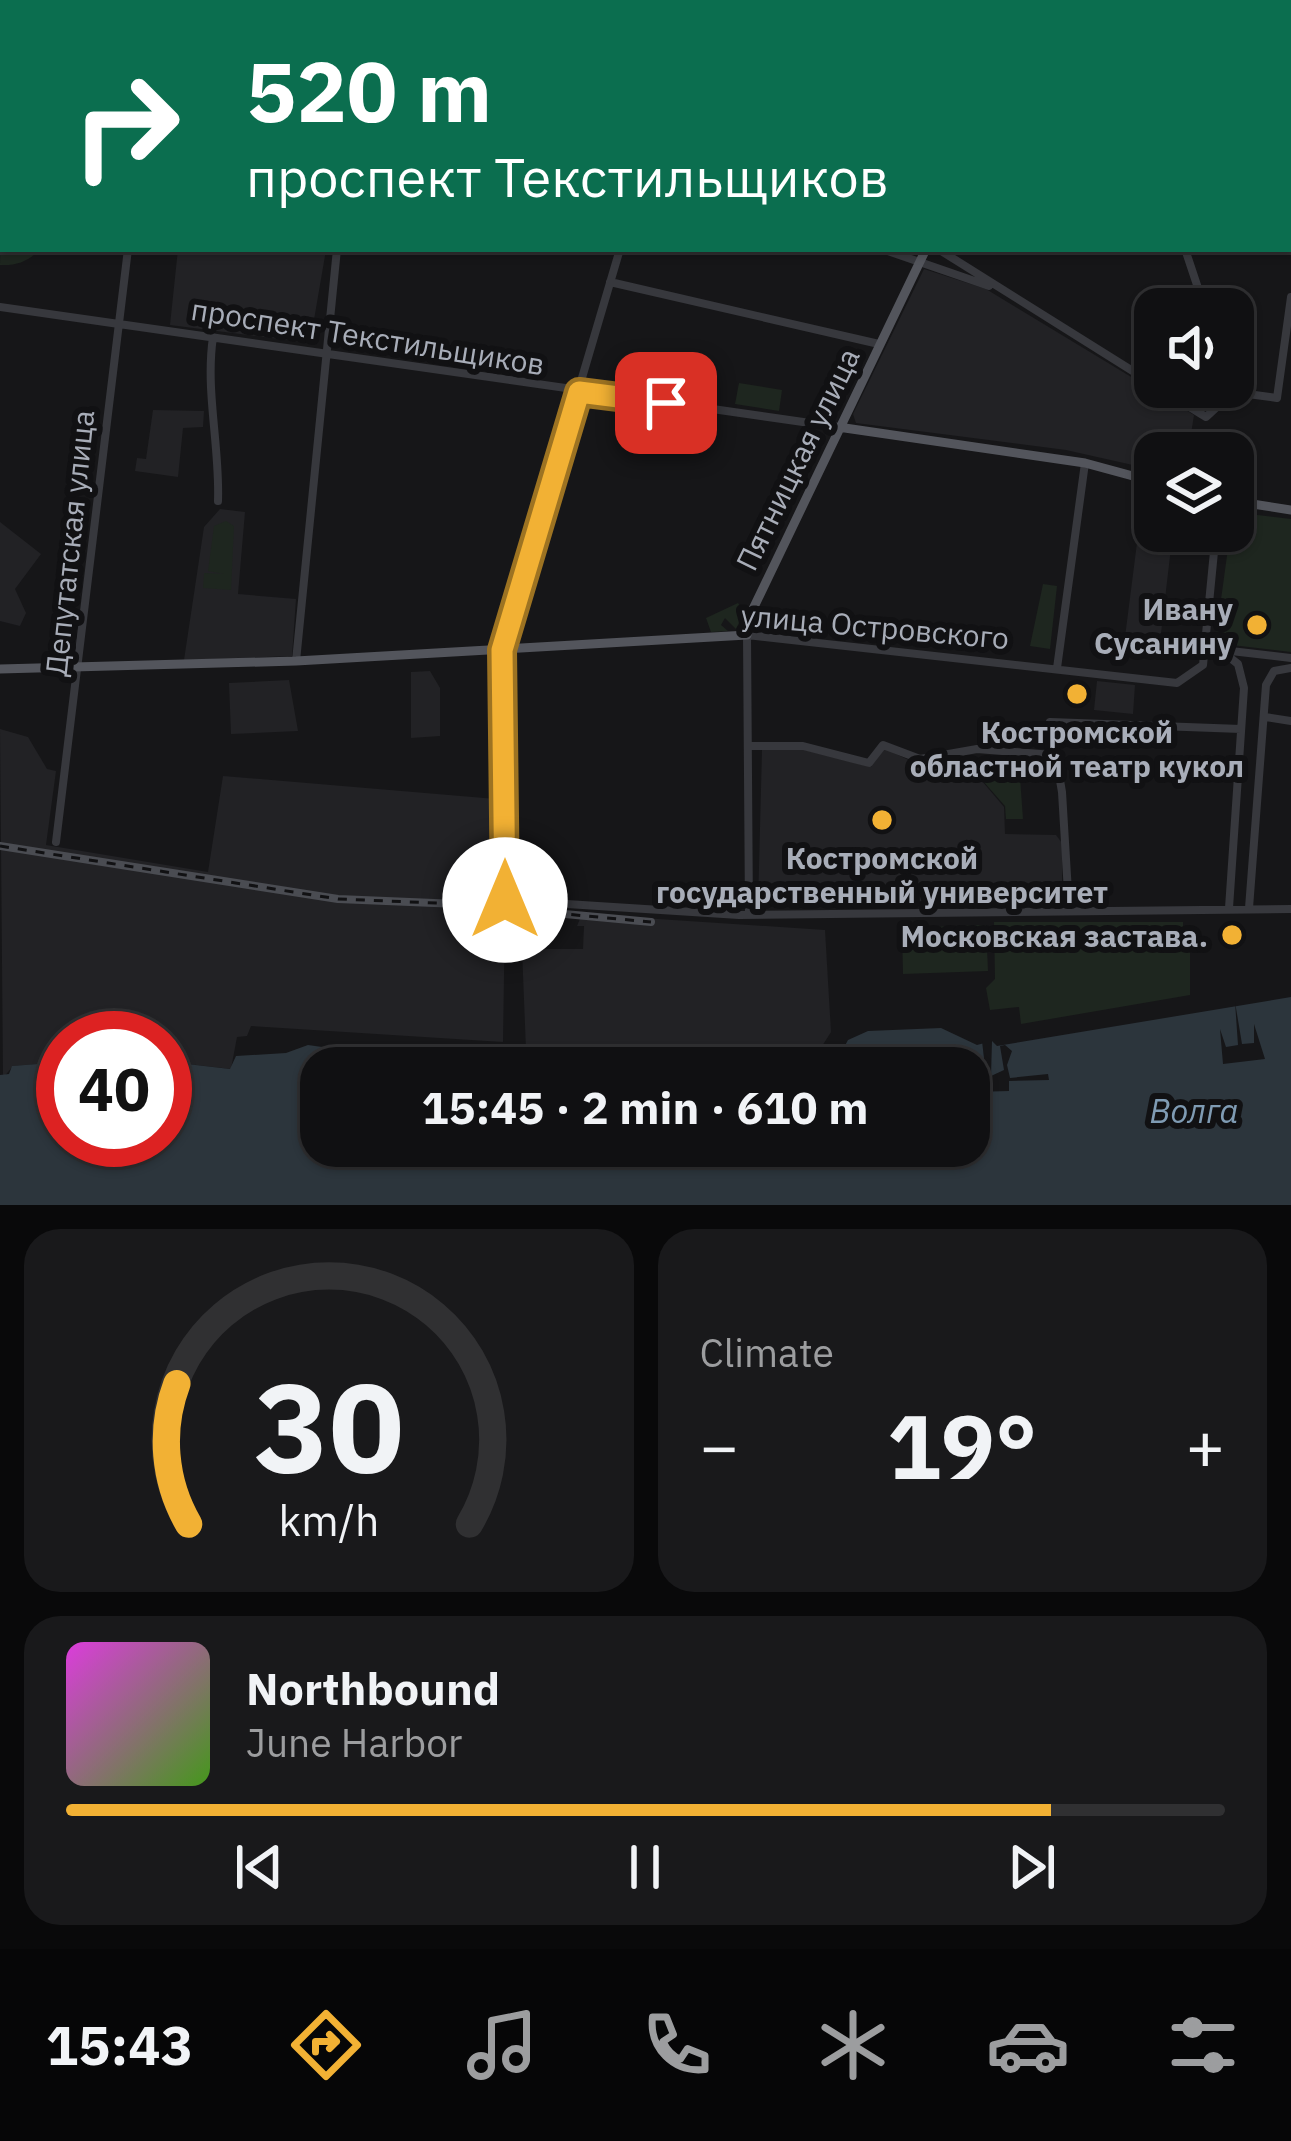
<!DOCTYPE html>
<html lang="en">
<head>
<meta charset="utf-8">
<style>
	body { margin:0; font-family:"IBM Plex Sans",sans-serif; background:#19191b; color:#f1f3f6; height:100vh; display:flex; flex-direction:column; font-size:45px; white-space:nowrap }
	* { box-sizing:border-box; margin:0 }
	p { font-size:39px; color:#9c9d9f }
	.icon { flex:none; width:66px; height:66px; fill:none; stroke:currentColor; stroke-width:2; stroke-linecap:round; stroke-linejoin:round }
	.map { position:relative; height:1205px; overflow:hidden }
	.details { display:flex; flex-direction:column; gap:24px; padding:24px; background:#09090a; flex:1 }
	.details>* { flex:none }
	.hud { position:absolute; left:0px; top:0px; width:1293px; height:252px; box-shadow:0 3px 9px #0004,0 0 0 3px #303032; background:#0b6e4f; color:#fff; overflow:hidden }
	.fabs { position:absolute; left:1134px; top:288px; display:grid; gap:24px }
	.fabs a { display:grid; place-items:center; width:120px; height:120px; border-radius:24px; background:#101012; box-shadow:0 3px 9px #0004,0 0 0 3px #303032; font-size:60px }
	.speed { position:absolute; left:36px; top:1011px; display:flex; gap:24px; font-size:60px; font-weight:700; text-align:center }
	.speed>* { display:grid; place-content:center; width:156px; height:156px; border-radius:50%; background:#101012; box-shadow:0 3px 9px #0004,0 0 0 3px #303032; line-height:1 }
	.speed .limit { border:18px solid #d22; background:#fff; color:#111 }
	.pin { position:absolute; display:grid; place-items:center; width:102px; height:102px; color:#fff; margin:-51px; border-radius:24px; box-shadow:0 6px 18px #0006 }
	.me { position:absolute; width:132px; margin:-66px; rotate:0deg; stroke-linejoin:round; filter:drop-shadow(0 0 9px #0008) }
	.turn { display:flex; align-items:center; gap:42px; height:252px; padding:0 48px; font-size:54px }
	.turn .icon { width:156px; height:156px; stroke-width:2.5 }
	.turn b { display:block; font-size:84px; line-height:102px }
	.big { font-size:90px; font-weight:700; line-height:1.1 }
	.details .tile { flex:1; display:flex; flex-direction:column; justify-content:center; gap:18px; min-width:0; padding:0 42px; border-radius:36px; background:#19191b }
	.details .dial { align-items:center; gap:0 }
	.dial svg { height:312px; overflow:visible; fill:none; stroke:#303032; stroke-width:7; stroke-linecap:round; text-anchor:middle }
	.dial text { fill:#f1f3f6; stroke:none }
	.song { display:flex; align-items:center; gap:36px }
	.cover { width:144px; height:144px; border-radius:18px; background:linear-gradient(135deg,hsl(300 70% 55%),hsl(100 70% 35%)) }
	.played { height:12px; border-radius:6px; background:linear-gradient(90deg,#f2b134 85%,#303032 85%) }
	.keys { display:flex; justify-content:space-around; direction:ltr }
	.heat { display:flex; justify-content:space-between; align-items:center; font-size:66px; direction:ltr }
	.details .tiles { flex:1; display:grid; gap:24px; grid-template-columns:1fr 1fr }
	.tile:last-child { grid-column:span 2 }
	.trip { position:absolute; left:300px; top:1047px; width:690px; height:120px; border-radius:36px; background:#101012; box-shadow:0 3px 9px #0004,0 0 0 3px #303032; font-weight:700; line-height:120px; text-align:center }
	.menu { display:flex; height:192px; justify-content:space-around; align-items:center; background:#060607; color:#9c9d9f }
	.menu .icon { width:84px; height:84px }
	.menu .active { color:#f2b134 }
	.menu b { font-size:54px; color:#f1f3f6 }
	.map>svg:first-child { display:block }
</style>
</head>
<body>
<div class="map">
<svg width="1291" height="1205" viewBox="0 0 1291 1205">
	<rect width="100%" height="100%" fill="#161618"/>
	<path fill="#222225" d="M178,249l148,1 -16,93 -140,-18z
		M924,269l62,20 208,126 -6,38h-33v17l-89,-20 -210,-27 -3,-9z
		M153,410l51,1 -1,16 -20,1 -5,49 -43,-6 2,-13 9,1z
		M220,509l25,3 -7,82 58,5 -4,57 -108,4 20,-133z
		M0,522l41,32 -26,35 11,24 -6,13 -20,-5z
		M1138,535l34,4 -12,103 -35,-5z
		M430,671l10,17v48l-29,2v-66z
		M289,680l9,51 -67,3 -2,-51z
		M1097,681l38,4 -2,29 -39,-4z
		M0,729l28,8 19,32 9,2 -10,74 162,27 15,-96 273,23 1,109 8,1 -2,133 -252,-16 -4,10 -10,1 -6,32 -44,-5 -22,-15v-11h-64v-12l-16,-1 -4,13h-18v24l-50,4 -10,12z
		M883,748l47,22 7,-9 36,19 3,-6 28,33 1,27 51,1 6,8v54l-304,9 4,-156h43l66,17z
		M582,914l243,16 6,102 -14,22 -291,-4 -4,-101h61l1,-23h-7z"/>
	<path fill="#1e261f" d="M3,117v132h37c-11,12 -23,17 -40,16z
		M739,383l43,7 -3,21 -44,-7z
		M1233,512l58,7v133l-76,-9z
		M226,521l8,5 -3,64 -28,-2 1,-15 20,1 -16,-3 6,-45z
		M1043,584l14,2 -7,63 -20,-3z
		M738,603l6,9 -8,17 -11,-11 -4,7 7,6 -17,1 -5,-14z
		M1006,760l8,1v14l6,2 3,42h-17l-1,-13 -29,-33 1,-10 25,7z
		M827,883l34,2 1,18 -35,1z
		M994,922h189v13l7,7v53l-169,29 -2,-17 -29,3 -4,-22 9,-9z
		M986,925l2,46 -85,3 -1,-46z"/>
	<path fill="#2c353c" d="M1291,997v208h-1291v-130l9,-1 3,-8 51,-4v78h102v-91l22,15 43,5 6,-13 50,-3 22,-8 162,23h-149v78h648v-78h-136l15,-28 20,-9 73,-3 36,17 15,-4 5,5z"/>
	<path fill="#161618" d="M1235,1002l7,42 12,-1v-19l11,35 -42,5 -3,-35 6,18 12,-2z
		M982,1041h10l-1,35 13,-6 -4,-24 5,-1 7,6 -5,14 3,13 38,-4 1,6 -40,1v10l-35,1v-15l12,-1z"/>
	<g fill="none" stroke-linecap="round" stroke-linejoin="round">
		<path stroke="#37383d" stroke-width="8" d="M782,0l6,3
			M1106,0l1,3
			M158,3v-3
			M393,3l1,-3
			M522,3l1,-3
			M699,3l1,-3
			M767,3l2,-3
			M0,23l3,1
			M620,249l-118,400 3,251 234,15 552,-6
			M882,249l107,37
			M938,249l217,136
			M1185,249l20,60
			M610,282l269,62
			M0,307l838,120
			M213,337c-8,54 7,109 5,164
			M1157,387l49,30 27,-25
			M1233,392l44,6 14,-101
			M1205,648l86,10
			M1219,649l19,15 6,24 -15,220
			M296,661l41,-412
			M1057,668l28,-205
			M1265,717l26,4
			M748,746h55l66,17 14,-18 37,14 57,-10 76,6
			M56,842l72,-593
			M1249,908l17,-223 8,-14 17,-3
			M1069,909l-7,-117 -12,-70 191,7
			M749,915l-2,-280 430,48 26,-18 13,-134"/>
		<path stroke="#53555c" stroke-width="9" d="M1041,3l1,-3
			M838,427l247,36 70,19
			M1233,501l58,9
			M0,669l296,-8 451,-26 6,-26 173,-360"/>
		<defs>
			<path id="rail" d="M0,846l338,53 120,5 193,18"/>
		</defs>
		<use href="#rail" stroke="#4a4c52" stroke-width="8"/>
		<use href="#rail" stroke="#111113" stroke-width="3" stroke-dasharray="9" stroke-linecap="butt"/>
	</g>
	<g fill="none" stroke-linecap="round" stroke-linejoin="round">
		<defs>
			<path id="route" d="M505,900l-3,-250 77,-258 87,11"/>
		</defs>
		<use href="#route" stroke="#9d7322" stroke-width="30"/>
		<use href="#route" stroke="#f2b134" stroke-width="21"/>
	</g>
	<g fill="#f2b134" stroke="#111113" stroke-width="4.5">
		<circle cx="1257" cy="625" r="12"/>
		<circle cx="1077" cy="694" r="12"/>
		<circle cx="882" cy="820" r="12"/>
		<circle cx="1232" cy="935" r="12"/>
	</g>
	<g text-anchor="middle" dominant-baseline="central" stroke-width="12" stroke-linejoin="round" paint-order="stroke">
		<g font-size="30" fill="#a8adb8" stroke="#111113">
			<text transform="translate(368 336) rotate(9)">проспект Текстильщиков</text>
			<text transform="translate(797 459) rotate(-64)">Пятницкая улица</text>
			<text transform="translate(69 543) rotate(-84)">Депутатская улица</text>
			<text transform="translate(875 626) rotate(5)">улица Островского</text>
		</g>
		<g font-size="30" font-weight="bold" fill="#a8adb8" stroke="#111113" text-anchor="end">
			<text x="1233" y="608">Ивану<tspan x="1233" dy="34">Сусанину</tspan></text>
			<text x="1077" y="731" text-anchor="middle">Костромской<tspan x="1077" dy="34">областной театр кукол</tspan></text>
			<text x="882" y="857" text-anchor="middle">Костромской<tspan x="882" dy="34">государственный университет</tspan></text>
			<text x="1208" y="935">Московская застава.</text>
		</g>
		<g font-size="33" font-style="italic" fill="#7f9bb3" stroke="#111113">
			<text x="1194" y="1110">Волга</text>
		</g>
	</g>
</svg>
<div class="fabs">
<a><svg class="icon" aria-label="sound" viewBox="0 0 24 24"><path d="M4 9h4l5-4v14l-5-4H4zM17 9q2 3 0 6"/></svg></a>
<a><svg class="icon" aria-label="layers" viewBox="0 0 24 24"><path d="M12 4l9 5-9 5-9-5zM3 14l9 5 9-5"/></svg></a>
</div>
<div class="speed"><div class="limit">40</div></div>
<div class="pin" style="left:666px;top:403px;background:#d93025"><svg class="icon" aria-label="arrive" viewBox="0 0 24 24"><path d="M6 21V4h12l-3 4 3 4H6"/></svg></div>
<svg class="me" style="left:505px;top:900px" viewBox="-20 -20 40 40"><circle r="19" fill="#fff"/><path d="M0-13L10 11 0 6-10 11z" fill="#f2b134"/></svg>
<div class="trip">15:45 · 2 min · 610 m</div>
<div class="hud">
<div class="turn"><svg class="icon" aria-label="right" viewBox="0 0 24 24"><path d="M7 20v-9h11M14 6l5 5-5 5"/></svg><div><b>520 m</b>проспект Текстильщиков</div></div>
</div>
</div>
<section class="details">
<div class="tiles">
<div class="tile dial"><svg viewBox="0 0 100 80">
<path d="M14 69A42 42 0 1 1 86 69"/>
<path d="M14 69A42 42 0 0 1 11 33" stroke="#f2b134"/>
<text x="50" y="56" font-size="32" font-weight="700">30</text>
<text x="50" y="72" font-size="11">km/h</text>
</svg></div>
<div class="tile"><p>Climate</p>
<div class="heat"><a>−</a><b class="big">19°</b><a>+</a></div>
</div>
<div class="tile">
<div class="song"><i class="cover"></i><div><b>Northbound</b><p>June Harbor</p></div></div>
<div class="played"></div>
<div class="keys"><svg class="icon" aria-label="previous" viewBox="0 0 24 24"><path d="M18 5L8 12l10 7zM5 5v14"/></svg><svg class="icon" aria-label="pause" viewBox="0 0 24 24"><path d="M8 5v14M16 5v14"/></svg><svg class="icon" aria-label="next" viewBox="0 0 24 24"><path d="M6 5l10 7-10 7zM19 5v14"/></svg></div>
</div>
</div>
</section>
<nav class="menu">
<b>15:43</b>
<svg class="icon active" aria-label="directions" viewBox="0 0 24 24"><path d="M12 3l9 9-9 9-9-9zM9 14v-3h6M13 9l2 2-2 2"/></svg>
<svg class="icon" aria-label="music" viewBox="0 0 24 24"><path d="M9 18V5l10-2v13"/><circle cx="6" cy="18" r="3"/><circle cx="16" cy="16" r="3"/></svg>
<svg class="icon" aria-label="phone" viewBox="0 0 24 24"><path d="M5 4h4l2 5-3 2q2 4 5 5l2-3 5 2v4C11 20 4 13 5 4z"/></svg>
<svg class="icon" aria-label="climate" viewBox="0 0 24 24"><path d="M12 3v18M4 7l16 10M4 17L20 7"/></svg>
<svg class="icon" aria-label="car" viewBox="0 0 24 24"><path d="M5 17H2v-5l4-1 3-4h7l3 4 3 1v5h-3M9 17h6M6 11h13"/><circle cx="7" cy="17" r="2"/><circle cx="17" cy="17" r="2"/></svg>
<svg class="icon" aria-label="filters" viewBox="0 0 24 24"><path d="M4 7h16M4 17h16"/><circle cx="9" cy="7" r="2"/><circle cx="15" cy="17" r="2"/></svg>
</nav>
</body>
</html>
